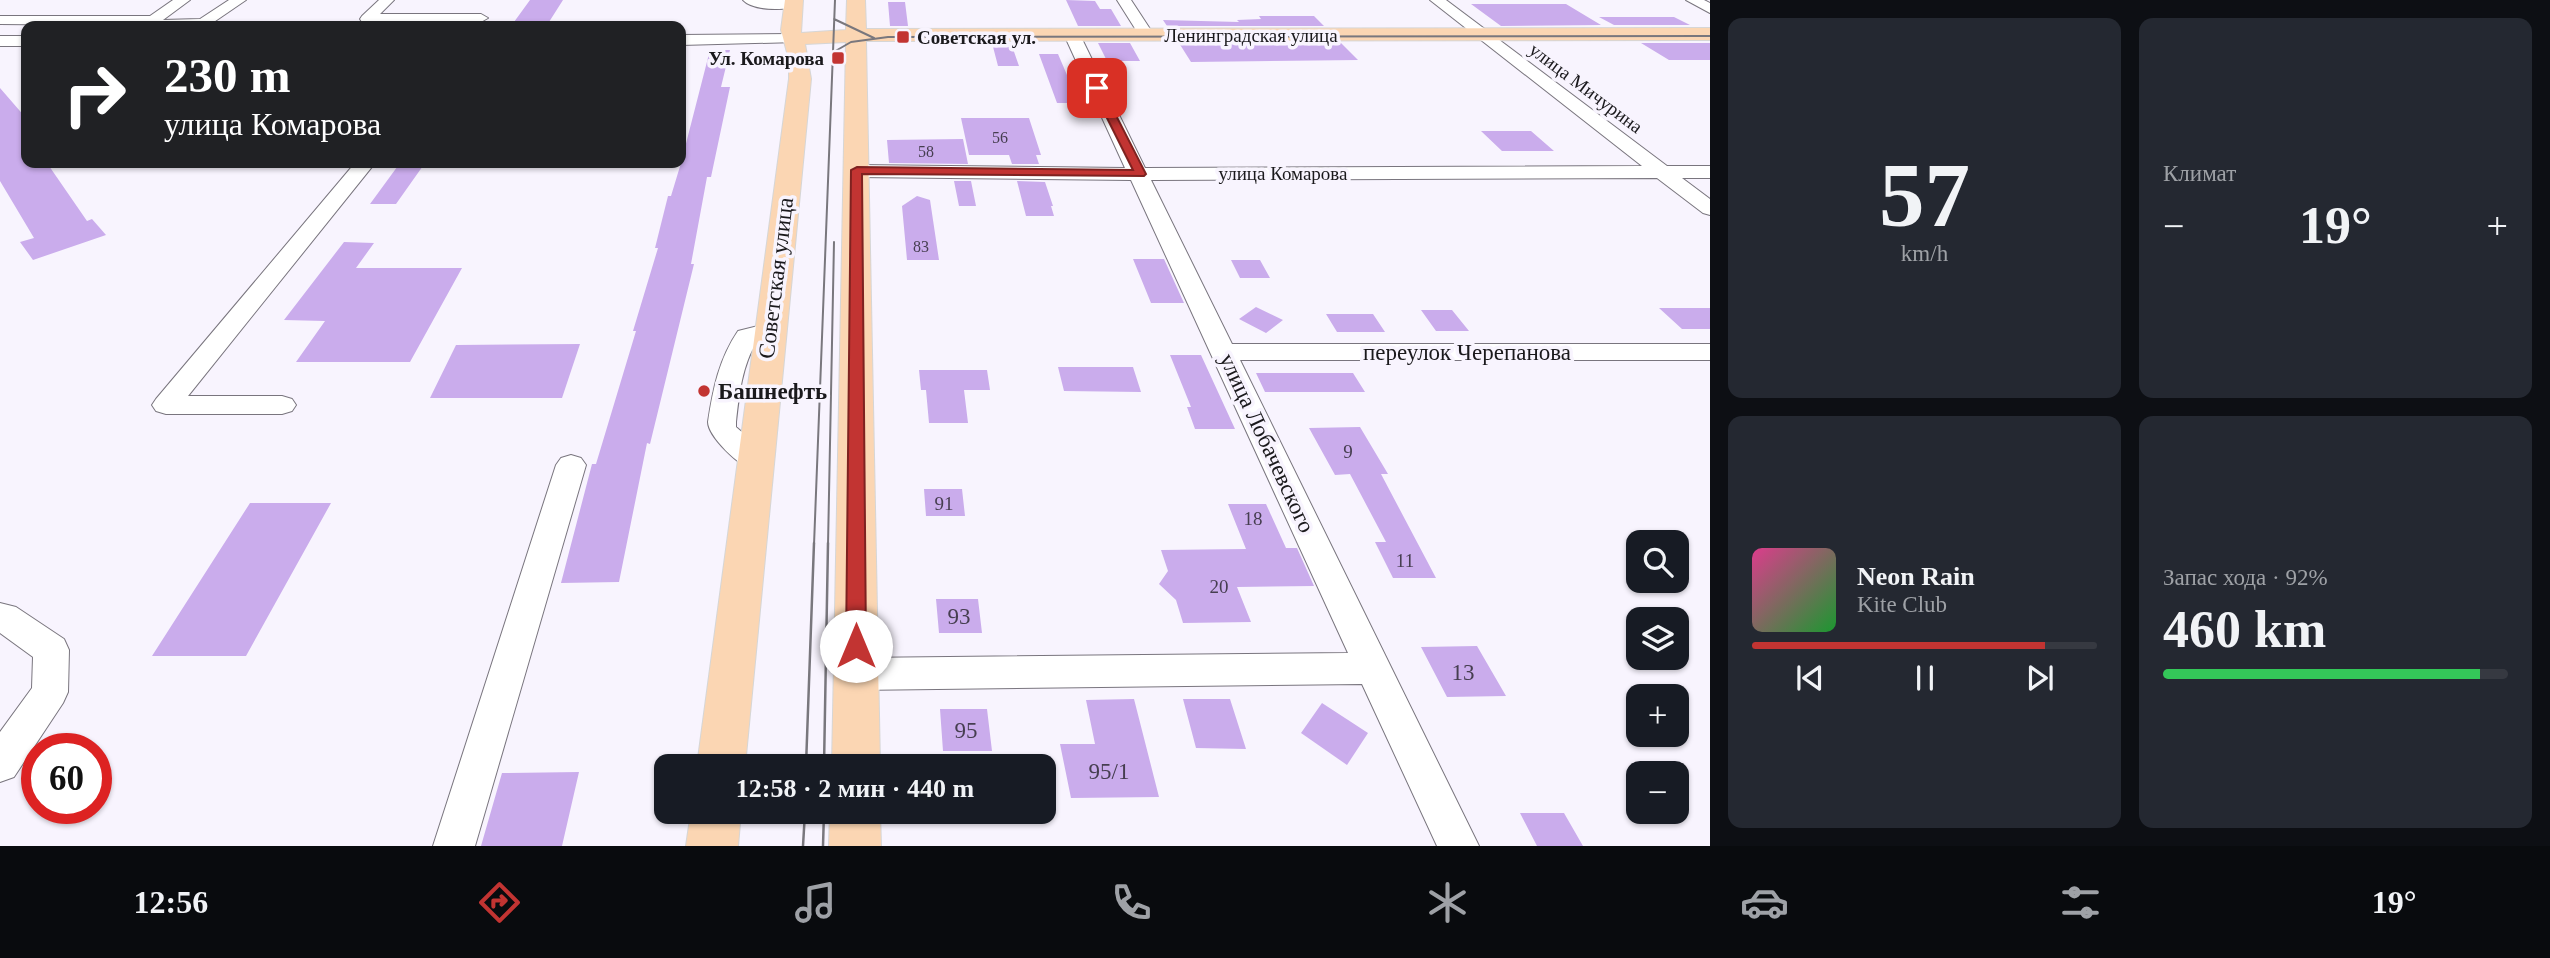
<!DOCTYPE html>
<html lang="ru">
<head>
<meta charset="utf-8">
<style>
	body { margin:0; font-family:"Times New Roman",serif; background:#242831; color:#f1f3f6; height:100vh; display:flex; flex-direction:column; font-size:26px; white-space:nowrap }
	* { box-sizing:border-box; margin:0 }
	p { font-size:23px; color:#9ea1a6 }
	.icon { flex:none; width:38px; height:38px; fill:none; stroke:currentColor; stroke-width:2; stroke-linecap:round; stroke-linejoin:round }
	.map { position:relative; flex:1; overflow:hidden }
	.panel { display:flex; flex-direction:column; gap:18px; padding:18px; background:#0d0f14; width:840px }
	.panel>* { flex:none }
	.hud { position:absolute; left:21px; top:21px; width:665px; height:147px; border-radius:14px; box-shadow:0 2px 5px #0004; background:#202124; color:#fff; overflow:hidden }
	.controls { position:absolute; left:1626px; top:530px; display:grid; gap:14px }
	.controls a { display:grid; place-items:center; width:63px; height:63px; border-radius:14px; background:#171b24; box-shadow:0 2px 5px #0004; font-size:35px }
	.speed { position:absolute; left:21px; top:733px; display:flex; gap:14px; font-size:35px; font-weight:700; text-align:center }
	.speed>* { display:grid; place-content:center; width:91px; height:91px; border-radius:50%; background:#171b24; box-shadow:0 2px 5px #0004; line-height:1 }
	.speed .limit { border:10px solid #d22; background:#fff; color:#111 }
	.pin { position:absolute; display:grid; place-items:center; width:60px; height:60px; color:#fff; margin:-30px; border-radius:14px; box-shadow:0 4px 10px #0006 }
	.me { position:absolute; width:77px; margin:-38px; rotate:0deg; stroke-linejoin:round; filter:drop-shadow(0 0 5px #0008) }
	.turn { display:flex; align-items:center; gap:24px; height:147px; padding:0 28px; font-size:32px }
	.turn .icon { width:91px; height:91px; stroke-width:2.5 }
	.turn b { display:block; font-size:49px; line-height:60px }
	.big { font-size:52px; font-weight:600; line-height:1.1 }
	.panel .widget { flex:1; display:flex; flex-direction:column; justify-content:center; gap:10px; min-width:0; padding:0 24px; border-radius:14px; background:#242831 }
	.panel .dial { align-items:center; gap:0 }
	.dial b { font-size:91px; line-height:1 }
	.song { display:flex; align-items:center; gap:21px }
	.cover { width:84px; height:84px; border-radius:10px; background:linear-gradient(135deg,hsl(330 70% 55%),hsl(130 70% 35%)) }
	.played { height:7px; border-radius:4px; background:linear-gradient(90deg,#c23432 85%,#363941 85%) }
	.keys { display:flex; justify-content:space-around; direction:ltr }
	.heat { display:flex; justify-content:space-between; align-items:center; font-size:38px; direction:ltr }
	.charge { height:10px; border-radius:5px; background:linear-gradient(90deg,#34c759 92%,#363941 0) }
	.panel .tiles { flex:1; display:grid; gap:18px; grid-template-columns:repeat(2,1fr) }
	.trip { position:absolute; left:654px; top:754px; width:402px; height:70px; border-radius:14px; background:#171b24; box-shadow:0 2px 5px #0004; font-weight:600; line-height:70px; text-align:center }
	.tabs { display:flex; height:112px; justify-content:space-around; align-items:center; background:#090b0e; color:#9ea1a6 }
	.tabs .icon { width:49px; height:49px }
	.tabs .current { color:#c23432 }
	.tabs b { font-size:32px; color:#f1f3f6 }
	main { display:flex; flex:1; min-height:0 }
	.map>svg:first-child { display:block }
</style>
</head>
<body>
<main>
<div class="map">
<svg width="1710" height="846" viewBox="0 0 1710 846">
	<rect width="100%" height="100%" fill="#f8f4fe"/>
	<path fill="#caacec" d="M530,0h33l-14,22h-35z
		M1066,0l29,1 5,8h11l10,17h-43z
		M888,2h17l3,24h-18z
		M1471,4h95l35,21 -100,1z
		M1259,16h55l10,10h-157l-4,-6 76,2 -2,-2 24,-1z
		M1599,17h75l16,8h-76z
		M992,43h19l8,23h-21z
		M1098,43h32l10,18h-33z
		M1179,43h162l17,17 -167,2z
		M1641,43h69v17h-41z
		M710,50h20l-9,37h9l-19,90h-4l-16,87h3l-44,180 -3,-1 -28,139 -58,1 31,-119h4l40,-133h-3l25,-83h-3l13,-52h3l10,-33z
		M1039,54h19l21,49h-22z
		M0,88l26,30v45h21l40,58 5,-2 14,16 -73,25 -13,-18 14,-4 -34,-57z
		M961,118h68l12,37h-5l3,9h-27l-3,-9h-40z
		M1481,131h50l23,20h-52z
		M963,139l5,25 -79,-1 -2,-23z
		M400,163h25l-29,41h-26z
		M954,181h17l5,25h-17z
		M1017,181l28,1 8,24h-2l3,10h-28z
		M917,196l13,4 9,60h-32l-5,-54z
		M344,242l30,1 -18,25h106l-52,94h-114l29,-41 -41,-1z
		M1133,259h31l20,44h-33z
		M1231,260h29l10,18h-30z
		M1256,307l27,13 -17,13 -27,-14z
		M1659,308h51v21h-28z
		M1421,310h31l17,21h-33z
		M1326,314h47l12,18h-48z
		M580,344l-18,54h-132l26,-53z
		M1170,355h31l34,74h-40l-8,-22h4z
		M1058,367h75l8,25 -77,-1z
		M919,370h68l3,20h-26l4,33h-39l-3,-33h-5z
		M1256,373h97l12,19h-100z
		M1360,427l28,47h-7l55,104h-43l-18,-36h11l-36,-68 -15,1 -26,-47z
		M924,489h38l3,27h-39z
		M250,503h81l-85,153h-94z
		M1228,504h38l20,44h11l17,38 -77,1 14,35 -68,1 -7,-23 -17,-16 9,-13 -7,-21 85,-1z
		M936,599h42l4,34h-43z
		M1477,646l29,50 -59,1 -26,-50z
		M1134,699l25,98 -88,1 -11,-54h35l-9,-44z
		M1183,699h47l16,50 -50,-1z
		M1322,703l46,30 -21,32 -46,-32z
		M940,709h47l5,42h-49z
		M579,772l-17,74h-81l21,-73z
		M1520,813h44l19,33h-46z"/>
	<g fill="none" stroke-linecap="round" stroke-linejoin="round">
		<defs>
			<path id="minor" d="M173,0h17l-27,20 37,-1 29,-19h17l-38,26 -208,-2v-8h150z
				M379,0h15l-14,14h101l7,4 -7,4h-119l-2,-3 2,-3z
				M743,0h56l2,3c-11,9 -48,8 -58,-3z
				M1117,0h14l23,35 -3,3h-10z
				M1430,0h16l221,166h43v12h-28l28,21v16l-7,-2 -46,-35 -506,2 81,164h478v16h-470l239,486h-42l-75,-162 -506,6 -13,-5 -5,-11 5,-11 13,-5 492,-5 -217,-473 -274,-3 -7,-2 -3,-4 3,-4 7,-2 268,3 -58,-127 8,-5 8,5 62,127 497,-2z
				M1686,0h18l6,3v10z
				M792,34l5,2 3,3 -3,3 -116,3v-10z
				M0,36h26v10h-26z
				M355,163h20l-187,233h94l10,3 4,6 -4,6 -10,3h-116l-10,-3 -4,-6 4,-6z
				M770,323l9,2 3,5 -3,5 -22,6c-15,25 -18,53 -21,81v5l29,25 5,7 -5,7c-2,1 -9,3 -11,3 -14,-1 -46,-33 -46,-47 5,-33 11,-63 30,-91z
				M571,455l10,3 5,7 -111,381h-42l123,-381 5,-7z
				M0,603l16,4 48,32 5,11 -1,42 -5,11 -49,74 -14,5v-50l32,-44 1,-31 -33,-24z"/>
			<path id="major" d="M785,0h18l-2,33 45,-3 1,-30h18l1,29 844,-1v12l-844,1 14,725h-48l14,-724 -41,2 6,35 -66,687h-48l92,-687v-19l-8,-30z
				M691,812h50l-3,34h-52z
				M830,812h50l1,34h-52z"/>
		</defs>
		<use href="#minor" stroke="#79757e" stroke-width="2"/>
		<use href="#major" stroke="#d6d6d6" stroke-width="2"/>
		<use href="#minor" fill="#fff" fill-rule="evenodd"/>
		<use href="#major" fill="#fbd6b3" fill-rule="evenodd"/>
		<path stroke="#79777d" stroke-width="2" d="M834,19l40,19
			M832,53l19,-11 37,-5 822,-1
			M814,545l21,-545
			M828,545l6,-303"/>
		<path stroke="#79777d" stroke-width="2.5" d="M806,766l8,-223
			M824,766l4,-223
			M803,846l2,-34
			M823,846l1,-34"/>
	</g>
	<path fill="#c23432" stroke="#7e2220" stroke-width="2" d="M1094,85l8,3 44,86 -2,2 -282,-2 4,472 -3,6 -7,3 -7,-3 -3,-6 5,-476 6,-3 276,3 -41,-82z"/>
	<g fill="#c23432" stroke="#f8f4fe" stroke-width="2.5">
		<rect x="896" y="30" width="14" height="14" rx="3.5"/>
		<rect x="831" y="51" width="14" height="14" rx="3.5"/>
		<circle cx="704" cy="391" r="7"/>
	</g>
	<g text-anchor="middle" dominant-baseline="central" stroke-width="7" stroke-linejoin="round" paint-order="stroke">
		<g font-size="16" fill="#463e50">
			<text x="1000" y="137">56</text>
			<text x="926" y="151">58</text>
			<text x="921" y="246">83</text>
		</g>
		<g font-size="19" fill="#1a191c" stroke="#f8f4fe">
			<text x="1251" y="35">Ленинградская улица</text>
			<text transform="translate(1586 88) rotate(37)">улица Мичурина</text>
			<text x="1283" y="173">улица Комарова</text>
		</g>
		<g font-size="19" font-weight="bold" fill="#1a191c" stroke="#f8f4fe" text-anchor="start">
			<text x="917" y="37">Советская ул.</text>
			<text x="824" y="58" text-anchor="end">Ул. Комарова</text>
		</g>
		<g font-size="19" fill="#463e50">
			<text x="1348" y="451">9</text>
			<text x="944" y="503">91</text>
			<text x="1253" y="518">18</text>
			<text x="1405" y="560">11</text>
			<text x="1219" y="586">20</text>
		</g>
		<g font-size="23" fill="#1a191c" stroke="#f8f4fe">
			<text transform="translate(776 278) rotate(-83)">Советская улица</text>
			<text x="1467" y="352">переулок Черепанова</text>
			<text transform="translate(1267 443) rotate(65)">улица Лобачевского</text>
		</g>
		<g font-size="23" font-weight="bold" fill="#1a191c" stroke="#f8f4fe" text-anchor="start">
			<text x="718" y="391">Башнефть</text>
		</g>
		<g font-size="23" fill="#463e50">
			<text x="959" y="616">93</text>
			<text x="1463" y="672">13</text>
			<text x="966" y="730">95</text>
			<text x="1109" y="771">95/1</text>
		</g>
	</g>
</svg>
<div class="controls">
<a><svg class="icon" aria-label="search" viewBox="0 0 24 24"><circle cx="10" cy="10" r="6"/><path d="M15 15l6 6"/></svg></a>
<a><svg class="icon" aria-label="layers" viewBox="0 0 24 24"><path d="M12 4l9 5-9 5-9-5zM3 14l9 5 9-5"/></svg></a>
<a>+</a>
<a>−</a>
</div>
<div class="speed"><div class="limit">60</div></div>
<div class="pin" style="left:1097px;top:88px;background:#d93025"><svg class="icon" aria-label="arrive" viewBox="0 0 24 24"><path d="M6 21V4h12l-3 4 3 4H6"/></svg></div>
<svg class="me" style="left:856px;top:646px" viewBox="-20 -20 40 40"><circle r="19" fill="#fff"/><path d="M0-13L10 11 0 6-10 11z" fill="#c23432"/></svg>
<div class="trip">12:58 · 2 мин · 440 m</div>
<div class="hud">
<div class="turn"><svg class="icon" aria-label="right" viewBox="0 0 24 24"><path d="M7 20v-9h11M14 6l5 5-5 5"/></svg><div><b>230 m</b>улица Комарова</div></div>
</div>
</div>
<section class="panel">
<div class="tiles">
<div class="widget dial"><b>57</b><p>km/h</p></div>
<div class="widget"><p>Климат</p>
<div class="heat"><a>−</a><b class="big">19°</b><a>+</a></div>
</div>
<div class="widget">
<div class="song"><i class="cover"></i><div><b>Neon Rain</b><p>Kite Club</p></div></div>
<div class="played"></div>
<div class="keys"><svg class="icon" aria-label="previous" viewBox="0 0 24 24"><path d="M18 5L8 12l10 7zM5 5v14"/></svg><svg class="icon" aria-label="pause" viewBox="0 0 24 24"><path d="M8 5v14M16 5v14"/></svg><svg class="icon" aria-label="next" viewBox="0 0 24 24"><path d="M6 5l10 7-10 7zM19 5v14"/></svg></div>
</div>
<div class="widget"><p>Запас хода · 92%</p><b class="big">460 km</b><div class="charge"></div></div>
</div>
</section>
</main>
<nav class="tabs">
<b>12:56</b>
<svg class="icon current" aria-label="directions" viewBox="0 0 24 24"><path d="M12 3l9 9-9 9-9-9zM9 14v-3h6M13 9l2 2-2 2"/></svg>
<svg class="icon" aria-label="music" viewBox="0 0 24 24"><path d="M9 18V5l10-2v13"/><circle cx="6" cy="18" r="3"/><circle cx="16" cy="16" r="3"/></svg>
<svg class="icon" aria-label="phone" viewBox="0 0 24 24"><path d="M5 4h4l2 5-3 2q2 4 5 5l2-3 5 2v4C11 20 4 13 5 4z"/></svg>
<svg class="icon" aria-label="climate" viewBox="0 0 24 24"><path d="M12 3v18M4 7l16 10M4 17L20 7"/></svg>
<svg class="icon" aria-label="car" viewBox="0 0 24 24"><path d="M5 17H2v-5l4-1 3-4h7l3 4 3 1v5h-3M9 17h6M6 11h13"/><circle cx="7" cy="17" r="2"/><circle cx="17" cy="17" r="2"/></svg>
<svg class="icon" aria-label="filters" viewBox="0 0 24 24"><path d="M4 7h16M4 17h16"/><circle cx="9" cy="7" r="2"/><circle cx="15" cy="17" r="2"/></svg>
<b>19°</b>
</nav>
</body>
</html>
